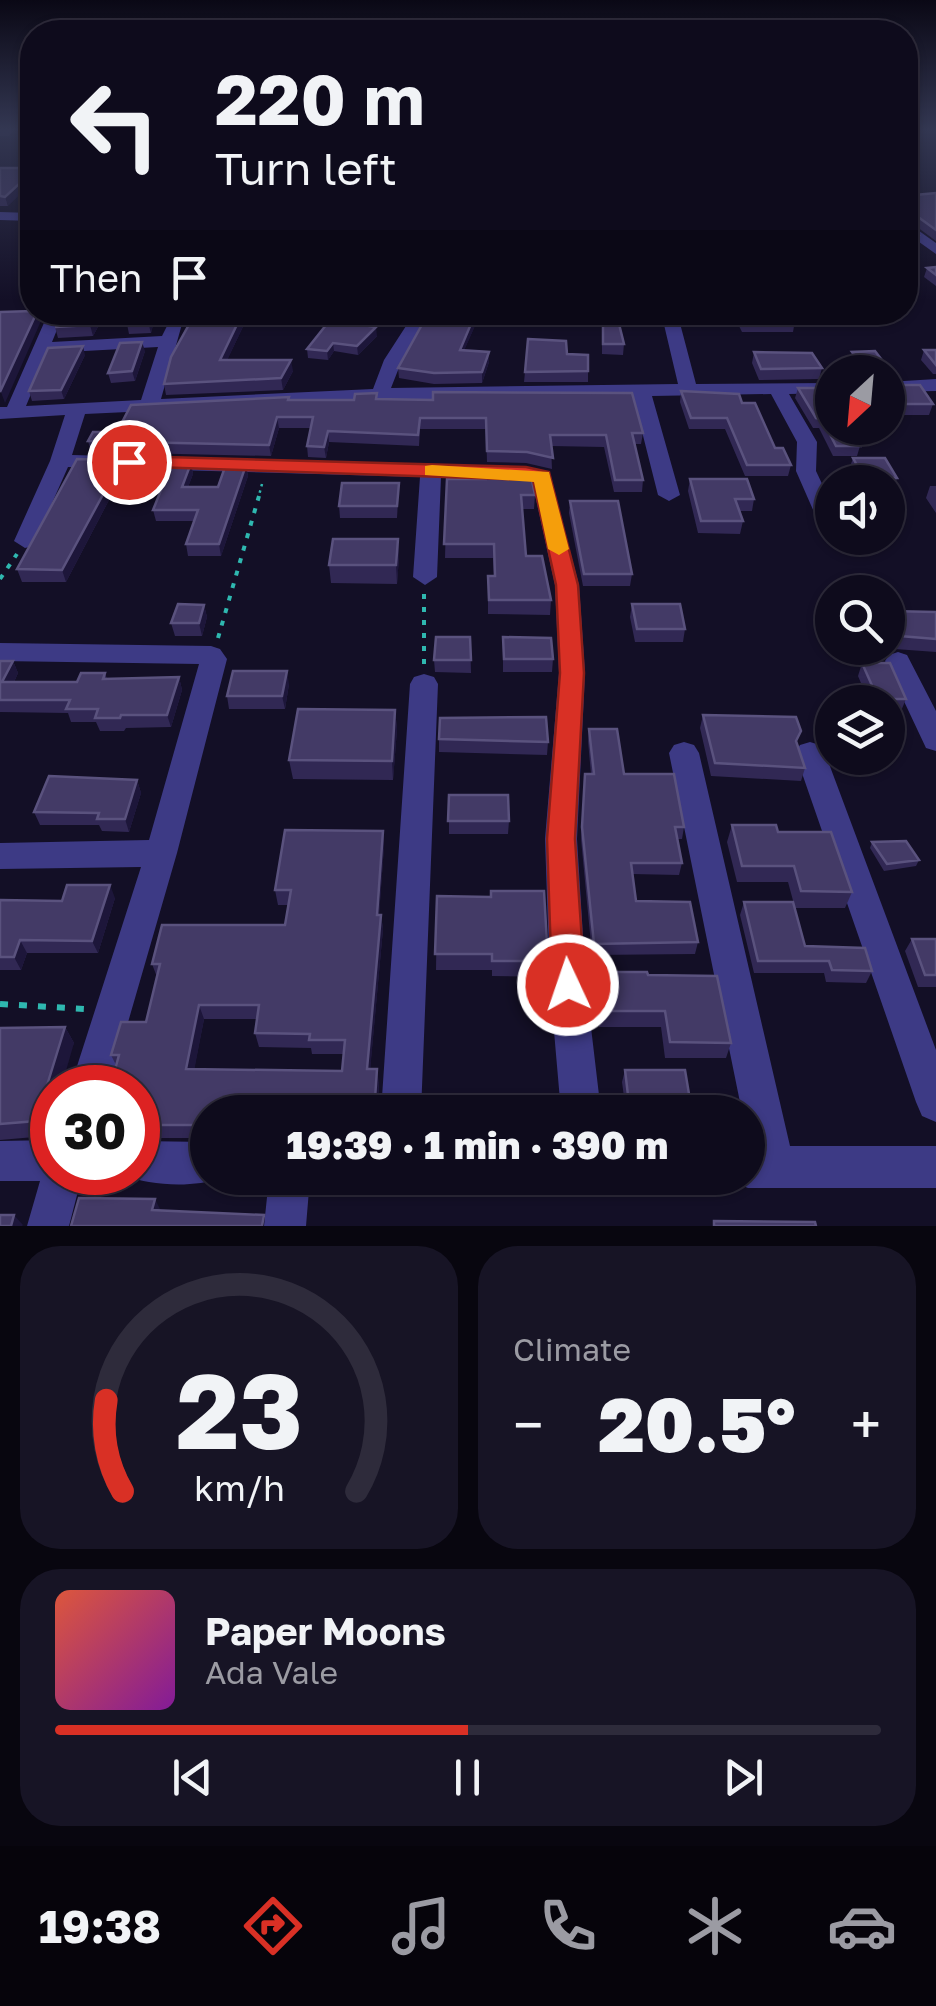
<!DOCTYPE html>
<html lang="en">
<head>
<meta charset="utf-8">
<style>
	body { margin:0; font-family:"Golos Text",sans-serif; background:#171425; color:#f1f3f6; height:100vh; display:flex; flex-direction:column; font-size:38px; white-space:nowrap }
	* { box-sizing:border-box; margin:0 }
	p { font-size:32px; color:#9b9ba3 }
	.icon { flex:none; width:55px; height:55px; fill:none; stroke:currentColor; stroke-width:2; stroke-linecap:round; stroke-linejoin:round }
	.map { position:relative; height:1226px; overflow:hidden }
	.details { display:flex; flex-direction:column; gap:20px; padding:20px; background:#08060f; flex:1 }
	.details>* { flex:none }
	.hud { position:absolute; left:20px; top:20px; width:898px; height:305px; border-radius:40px; box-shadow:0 2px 8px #0004,0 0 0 2px #2e2b3b; background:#0e0b1c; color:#f1f3f6; overflow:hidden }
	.needle { width:65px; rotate:206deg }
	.controls { position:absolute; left:815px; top:355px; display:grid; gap:20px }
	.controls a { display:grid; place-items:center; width:90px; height:90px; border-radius:50%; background:#0e0b1c; box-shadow:0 2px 8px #0004,0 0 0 2px #2e2b3b; font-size:50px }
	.speed { position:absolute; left:30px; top:1065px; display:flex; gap:20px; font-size:50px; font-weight:700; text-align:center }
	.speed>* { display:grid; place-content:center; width:130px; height:130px; border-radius:50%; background:#0e0b1c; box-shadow:0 2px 8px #0004,0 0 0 2px #2e2b3b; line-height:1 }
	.speed .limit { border:15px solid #d22; background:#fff; color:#111 }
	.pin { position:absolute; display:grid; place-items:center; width:85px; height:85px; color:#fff; margin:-42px; border:5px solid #fff; border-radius:50%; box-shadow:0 2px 10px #0007 }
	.me { position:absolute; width:110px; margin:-55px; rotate:357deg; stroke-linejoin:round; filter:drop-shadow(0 0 8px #0008) }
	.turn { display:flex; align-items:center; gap:35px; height:210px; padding:0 30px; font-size:45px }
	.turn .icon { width:130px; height:130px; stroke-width:2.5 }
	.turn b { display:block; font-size:70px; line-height:85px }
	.then { display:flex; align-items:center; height:95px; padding:0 30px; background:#0003; gap:20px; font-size:38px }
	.big { font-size:75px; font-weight:800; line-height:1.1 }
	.details .card { flex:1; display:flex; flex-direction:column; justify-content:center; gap:15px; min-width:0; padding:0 35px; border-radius:40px; background:#171425 }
	.details .dial { align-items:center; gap:0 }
	.dial svg { height:260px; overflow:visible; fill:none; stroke:#2e2b3b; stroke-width:7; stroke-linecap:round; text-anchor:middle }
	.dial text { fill:#f1f3f6; stroke:none }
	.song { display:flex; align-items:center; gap:30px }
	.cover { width:120px; height:120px; border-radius:15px; background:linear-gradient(135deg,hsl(10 70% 55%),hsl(290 70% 35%)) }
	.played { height:10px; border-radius:5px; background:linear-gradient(90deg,#d93025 50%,#2e2b3b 50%) }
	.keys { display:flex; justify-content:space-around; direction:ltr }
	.heat { display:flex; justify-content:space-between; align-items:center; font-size:55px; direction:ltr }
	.details .tiles { flex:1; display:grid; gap:20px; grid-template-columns:1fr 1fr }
	.card:last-child { grid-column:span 2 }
	.trip { position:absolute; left:190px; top:1095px; width:575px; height:100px; border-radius:50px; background:#0e0b1c; box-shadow:0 2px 8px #0004,0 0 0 2px #2e2b3b; font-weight:800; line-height:100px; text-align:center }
	.tabs { display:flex; height:160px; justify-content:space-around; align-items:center; background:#06040b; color:#9b9ba3 }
	.tabs .icon { width:70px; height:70px }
	.tabs .selected { color:#d93025 }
	.tabs b { font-size:45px; color:#f1f3f6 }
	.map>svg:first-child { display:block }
</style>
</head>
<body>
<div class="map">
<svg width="936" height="1226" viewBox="0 0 936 1226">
	<rect width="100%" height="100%" fill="#130f26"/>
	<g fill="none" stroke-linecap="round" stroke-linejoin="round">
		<path stroke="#2fb8b0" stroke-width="2.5" stroke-dasharray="2.5 4" stroke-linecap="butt" d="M375,312l24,7
			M258,499l4,-15"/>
		<path stroke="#2fb8b0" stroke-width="4" stroke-dasharray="5 8" stroke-linecap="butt" d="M0,579l17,-25
			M424,594v70
			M218,638l41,-142"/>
		<path stroke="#2fb8b0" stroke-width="6" stroke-dasharray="8 11" stroke-linecap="butt" d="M0,1004l85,5"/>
		<path fill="#3d3a85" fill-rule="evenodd" d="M0,212l32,1v8l-32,-1z
			M905,221l31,22v11l-31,-22z
			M174,312h16l-8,12 -21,75 212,-10 11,-29 31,-48h16l-29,48 -11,28 287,-4 -17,-72h16l19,72 136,-1v10l-43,1 28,48 -1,29 16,34v30l-11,-7 -25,-57 1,-29 -26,-48 -119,2 28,99 -11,6 -11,-6 -25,-99 -253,4 -295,14 -13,41 454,12 23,6 30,112 6,88 -8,166 9,146 15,127h-40l-11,-127 -5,-146 14,-166 -4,-88 -23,-104 -91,-4 -4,100 -12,8 -12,-8 7,-100 -352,-10 -35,79 -8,2 -11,-7 36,-80 15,-46 -65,4v-12h7l40,-91 14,4 -9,22 110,-6zM158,347l-17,53 -115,6 22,-53z
			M936,379v12l-48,1v-10z
			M0,643l211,3 9,3 7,10 -50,194 -68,235h-39l71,-221 -141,2v-26l149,-3 50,-176 -199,-3z
			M898,652l9,3 29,56v40l-10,-3 -41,-87 4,-6z
			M424,674l10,3 4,7 -17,428h-40l29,-428 4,-7z
			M684,742l10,3 5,8 91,393h146v42h-188l-15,-6 -1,-4h16v-66h-6l-73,-359 5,-8z
			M810,742l10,3 5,8 111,297v72l-14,-6 -6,-14 -121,-349 5,-8z
			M52,1140v32h31l-14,54h-42l13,-45h-40v-40z
			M138,1141l70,1v36h12c-25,10 -71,8 -96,-3l-2,-3h16z
			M269,1178h41l-4,48h-42z"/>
	</g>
	<path fill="#312854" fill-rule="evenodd" d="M0,129h13l-4,7h-9z
		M0,168l8,38h-8z
		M936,193v48l-31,-23v-22z
		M905,224l13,11 -3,9h-10z
		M936,267v19l-12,-9 3,-9z
		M106,312l-13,24 -35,2 -3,-11 14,-1z
		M196,312h54l-23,48 66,11 -10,19 -117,5 -2,-11z
		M429,312h52l-17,38 25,12 -7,21 -48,1 -35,-6 -1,-10z
		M602,312h33l-18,5 7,27 -1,11 -21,-1z
		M735,312h55l5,9 -2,11h-51l-8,-16z
		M151,315l2,10 -2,8 -22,1 -2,-10z
		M330,320l47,16 -19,19 -24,-4 -6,9 -20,-2 -1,-9z
		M924,350h12v24h-3l-12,-14z
		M145,351l-10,30 -24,2 -3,-10z
		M754,352l68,16 -3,11 -60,1 -7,-17z
		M852,352l36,16 -1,4h-30l-8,-10z
		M85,355l-21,44 -32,2 -3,-10z
		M588,371v11h-64l1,-10z
		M891,385l42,19 -4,11h-30l-11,-19z
		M798,388l34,40 28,18 -3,10h-24l-14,-28h-6l-18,-30z
		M681,391l61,12 33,45 16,17 -3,11h-43l-20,-47h-36l-9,-27z
		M378,399l265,34 -2,11h-7l9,36 -1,12h-28l-10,-45 -53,-1 1,23 -26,-6 -39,-1 -1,-33h-66l-1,17 -90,-4 -3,16 -18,-1 -1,-11 4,-18h-32l-8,28 -180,-4 -3,-11 29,-9 173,-32z
		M853,458l44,20 -4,12h-5v-8h-32l-7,-12z
		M191,463l2,11 -5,13h30l28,-22 2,11 -27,80h-33l-2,-12 8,-23h-38l-3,-11z
		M115,472l-9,19 3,9 -43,82h-44l-5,-13z
		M447,479l88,16 -1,14h-12l4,47 25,44 -1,15 -62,-1v-38h6l-1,-18h-48z
		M690,479l64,20 -2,12h-13l4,10 -3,13 -42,-1 -10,-42z
		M399,483l-2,35h-57l-1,-12z
		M930,486h6v27l-10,-15z
		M570,501l62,73 -2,12h-47l-14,-73z
		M398,539l1,18 -2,27 -66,-1 -2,-18z
		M632,604l53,25 -2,13h-48l-5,-25z
		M204,605l3,12 -5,19h-27l-4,-13z
		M889,611l47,1v40l-41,-3 -7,-18z
		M470,637l1,36 -36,-1 -1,-12z
		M503,637l50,22 -1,13h-49z
		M0,661h13l5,12 -4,9h63l28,-9 2,6 72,-2 3,13 -11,37 -45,1 -2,3h-24l-4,-9h-25l-3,-9 -68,-1z
		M862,663l44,36 -5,12h-13v-9h-19l-11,-26z
		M289,684l-4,25h-56l-2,-13z
		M395,710l2,19 -4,51 -100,-1 -4,-19z
		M703,715l93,29 9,24 -4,13 -90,-5 -11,-48z
		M832,726v22l-4,-11z
		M589,729l35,45 60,53 -2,12h-5l5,24 -3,12 -47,-1 4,27 62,41 -3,12 -103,1 -11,-116 4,-65h6l-3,-33z
		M439,739l109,3 -1,13 -108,-3z
		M137,780l4,13 -12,39 -27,-1 -3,-6h-59l-6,-13z
		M449,795l60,26 -1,13h-59z
		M732,825l46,7 74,60 -7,16h-50l-7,-26h-51l-10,-40z
		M383,831l1,15 -5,69h2l2,14 -13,140 9,14 -1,17 -170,12v31l-2,-5h-68v-50l-22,-23 -5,-10 35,-33 11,-45 -5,-13 133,-39 3,-20h-10l-3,-15zM204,1019h53l-2,14 4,14 52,1 1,6h31l-1,17 -148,-2z
		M872,842l47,18 -3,6 -32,5 -14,-23z
		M437,896l111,65 -2,16 -54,-1v-6h-56z
		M115,898l-17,55h-71l-6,17h-21v-70l62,1z
		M744,902l61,44 67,25 -6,12 -40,-1 -2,-9h-70l-14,-58z
		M912,939h24v48h-18l-13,-36z
		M598,972l50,3 83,68 -5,15h-61l-4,-31h-62l-4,-39z
		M65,1027l9,16 -22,45v28l-6,20 -46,4v-112z
		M625,1070l67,42h-66l-4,-30z"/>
	<path fill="#1d163a" d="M32,172v11l-24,23 -3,-9z
		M37,312h1l3,9 -36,82 -4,-11z
		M98,312h8l-13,24 -3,-11z
		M243,312h7l-28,59 -2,-11z
		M476,312h5l-21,48v-10z
		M614,312h21l-21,6z
		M151,315l2,10 -2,8 -3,-11z
		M376,327l1,9 -19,19 -1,-9z
		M142,342l3,9 -10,30 -3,-10z
		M333,343l1,8 -6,9 -1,-9z
		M83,346l2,9 -21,44 -3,-9z
		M489,352v10l-7,21v-11z
		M291,360l2,11 -10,19 -2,-12z
		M277,417l2,11 -8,28 -2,-11z
		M328,431l1,11 -3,16 -2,-11z
		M112,460l3,12 -9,19 3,9 -43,82 -4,-12z
		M191,463l2,11 -9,24 -2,-11z
		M246,465l2,11 -27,80 -2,-12z
		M398,539l1,18 -2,27 -1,-19z
		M204,605l3,12 -5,19 -3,-13z
		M13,661l5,12 -10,22 -6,-13z
		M287,671l2,13 -4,25 -3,-13z
		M179,677l3,13 -11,37 -4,-12z
		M395,710l2,19 -4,51 -1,-19z
		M137,780l4,13 -12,39 -4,-13z
		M383,831l1,15 -6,83 -1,-14z
		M110,885l5,13 -17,55 -6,-12z
		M381,915l2,14 -14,154 -2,-14z
		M20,940l7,13 -6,17 -7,-13z
		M199,1005l5,14 -12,63 -6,-13z
		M65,1027l9,16 -13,45h-9v28l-6,20 -10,-15z
		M377,1069l2,14 -2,29 -2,-13z
		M155,1199l8,16 -11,-5z
		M14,1215l9,10 -1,1h-11z"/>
	<path fill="#433a66" stroke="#5a527e" stroke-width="2.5" fill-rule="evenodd" d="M0,168h32v4l-27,25 -5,-1z
		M936,193v37l-29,-21 -2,9v-22z
		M905,224l13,11 -13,1z
		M936,267v8l-9,-7z
		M32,311v1h5l-37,80v-80z
		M78,312h20l-8,13 -35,2 14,-1z
		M196,312h47l-23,48h71l-10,18 -117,6 7,-27z
		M429,312h47l-16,38 29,2 -7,20 -48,1 -36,-5z
		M603,312h13l8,32h-21z
		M739,312h51l5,9h-51z
		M151,315l-3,7 -21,2 2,-8z
		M330,320l46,7 -19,19 -24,-3 -6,8 -20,-2z
		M528,339l38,2 1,13 21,1v16l-63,1z
		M142,342l-10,29 -24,2 12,-30z
		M83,346l-22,44 -32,1 19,-43z
		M924,350h12v15z
		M875,351l13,17h-23l-13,-16z
		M754,352l58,1 10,15 -61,1z
		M891,385h29l13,19h-30z
		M798,388h34v40h18l10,18h-24l-14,-27 -6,-1z
		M681,391l58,3 3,9h13l20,45h8l8,17h-44l-20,-47h-36z
		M433,392l199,1 11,40h-11l11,47h-28l-9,-45h-56l3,23 -26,-6 -40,-1 -1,-33h-66l-2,17 -90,-4 -4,16 -17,-1 6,-29h-36l-8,28 -181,-4 5,-9h24l14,-27 158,-8 -1,3h66l1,-6 22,-1 -1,6 57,1z
		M853,458h32l12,20h-33z
		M77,459l35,1 -14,29h8l-44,81 -45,-1z
		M172,463h19l-9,24h36l8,-23 20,1 -27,79h-33l12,-34h-45z
		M488,469l42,2 5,24h-14l5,61h16l9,44h-62l-1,-24h7l-1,-32h-50l3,-65h39z
		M690,479h57l7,20h-19l8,22h-42z
		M342,483h57l-2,23h-58z
		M570,501h48l14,73h-48z
		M333,539h65l-2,26h-67z
		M178,604l26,1 -5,18h-28z
		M632,604h48l5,25h-48z
		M889,611l47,1v27l-36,-3z
		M436,637h34l1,23h-37z
		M503,637l48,1 2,21h-49z
		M0,661h13l-11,21h75l4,-9h24l-2,6 76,-2 -12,38h-46l-1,3h-25l3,-9h-32l4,-9h-70z
		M862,663h28l16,36h-28z
		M233,671h54l-5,25h-55z
		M298,709l97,1 -3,51 -103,-1z
		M703,715l93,2 5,14 -5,10 9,27 -90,-5z
		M546,717l2,25 -109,-3 1,-21z
		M589,729h28l7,45h50l10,53h-9l7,36h-51l5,38 54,1 8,40 -104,2 -12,-117 3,-53h9z
		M49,776l88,4 -12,39h-28l2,-6 -65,-1z
		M449,795h59l1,26h-61z
		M732,825h44l2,7h53l21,60 -51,-1 -7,-25h-52z
		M285,830l98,1 -6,84h4l-14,154h10l-2,30 10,4v9h-177v28l-5,-15h-65v-37h-28l9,-33h-8l10,-33h25l14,-58h-8l10,-39h123l6,-35h-16zM199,1005h60l-4,28 55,1 -1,6h36l-3,31 -156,-2z
		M906,841l13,19 -32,4 -15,-22z
		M67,885h43l-18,56 -72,-1 -6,17h-14v-57l62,1z
		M491,891h53l4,70h-56v-7h-57l2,-58 54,1z
		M744,902h49l12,44 60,2 7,23 -40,-1 -3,-9h-71z
		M912,939h24v36h-11z
		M598,972h49l1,3 69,1 14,67 -61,-1 -5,-31h-63z
		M65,1027l-29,94 -36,3v-96z
		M625,1070h60l7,42h-62z
		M79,1198l76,1 -3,11 112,5 -2,11h-191z
		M0,1215h14l-3,11h-11z
		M714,1221l101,1 1,4h-102z"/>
	<linearGradient id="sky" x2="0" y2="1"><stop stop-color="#0a0815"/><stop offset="0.43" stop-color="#333752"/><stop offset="1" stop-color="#333752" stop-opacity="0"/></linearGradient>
	<rect width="936" height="300" fill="url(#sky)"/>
	<path fill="#d93025" stroke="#8d1f18" stroke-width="2.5" d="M129,456l397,11 23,5 29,113 6,88 -9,166 10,146 -5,11 -12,4 -11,-4 -5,-11 -5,-146 13,-166 -4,-88 -23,-105 -410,-14 -3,-4z"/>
	<path fill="#f59e0b" d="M432,465l117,7 20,77 -10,6 -11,-6 -14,-67 -109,-7v-9z"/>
</svg>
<div class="controls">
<a><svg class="needle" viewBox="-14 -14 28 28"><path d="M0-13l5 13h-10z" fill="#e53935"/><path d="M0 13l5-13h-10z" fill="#9b9ba3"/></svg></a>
<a><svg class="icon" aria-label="sound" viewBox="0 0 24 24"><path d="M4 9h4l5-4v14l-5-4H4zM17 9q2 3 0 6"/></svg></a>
<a><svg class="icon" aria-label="search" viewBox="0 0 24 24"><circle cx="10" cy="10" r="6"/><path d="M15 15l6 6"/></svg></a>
<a><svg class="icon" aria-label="layers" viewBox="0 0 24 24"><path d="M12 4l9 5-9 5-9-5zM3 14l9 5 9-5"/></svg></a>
</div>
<div class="speed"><div class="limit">30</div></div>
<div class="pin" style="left:129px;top:462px;background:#d93025"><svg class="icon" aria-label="arrive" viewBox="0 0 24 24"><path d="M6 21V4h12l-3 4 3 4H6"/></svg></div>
<svg class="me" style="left:568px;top:985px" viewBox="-20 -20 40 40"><circle r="17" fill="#d93025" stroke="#fff" stroke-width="3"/><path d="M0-11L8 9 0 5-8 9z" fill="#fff"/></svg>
<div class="trip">19:39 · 1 min · 390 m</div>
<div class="hud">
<div class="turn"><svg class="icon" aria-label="left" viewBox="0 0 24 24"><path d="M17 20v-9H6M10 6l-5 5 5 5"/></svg><div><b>220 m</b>Turn left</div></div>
<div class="then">Then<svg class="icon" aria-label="arrive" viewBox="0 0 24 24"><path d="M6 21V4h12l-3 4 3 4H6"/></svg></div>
</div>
</div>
<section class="details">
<div class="tiles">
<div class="card dial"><svg viewBox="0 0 100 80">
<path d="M14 69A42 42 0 1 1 86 69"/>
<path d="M14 69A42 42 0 0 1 9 41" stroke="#d93025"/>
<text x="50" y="56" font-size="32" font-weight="700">23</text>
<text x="50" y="72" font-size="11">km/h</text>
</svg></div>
<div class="card"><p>Climate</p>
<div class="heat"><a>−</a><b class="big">20.5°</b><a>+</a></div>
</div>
<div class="card">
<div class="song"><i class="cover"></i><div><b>Paper Moons</b><p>Ada Vale</p></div></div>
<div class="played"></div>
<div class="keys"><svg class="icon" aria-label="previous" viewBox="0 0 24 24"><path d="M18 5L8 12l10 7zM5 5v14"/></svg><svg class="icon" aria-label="pause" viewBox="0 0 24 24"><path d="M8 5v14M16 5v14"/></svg><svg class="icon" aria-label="next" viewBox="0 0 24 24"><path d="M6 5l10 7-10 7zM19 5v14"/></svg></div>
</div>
</div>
</section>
<nav class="tabs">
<b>19:38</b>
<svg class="icon selected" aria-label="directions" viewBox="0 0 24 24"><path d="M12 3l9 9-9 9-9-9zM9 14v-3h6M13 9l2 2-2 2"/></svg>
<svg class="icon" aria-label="music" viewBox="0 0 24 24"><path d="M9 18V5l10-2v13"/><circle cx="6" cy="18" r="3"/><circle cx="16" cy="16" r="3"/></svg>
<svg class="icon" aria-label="phone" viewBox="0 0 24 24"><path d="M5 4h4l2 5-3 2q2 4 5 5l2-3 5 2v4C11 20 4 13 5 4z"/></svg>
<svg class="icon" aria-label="climate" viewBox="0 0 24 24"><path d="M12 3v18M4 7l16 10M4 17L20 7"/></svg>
<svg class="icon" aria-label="car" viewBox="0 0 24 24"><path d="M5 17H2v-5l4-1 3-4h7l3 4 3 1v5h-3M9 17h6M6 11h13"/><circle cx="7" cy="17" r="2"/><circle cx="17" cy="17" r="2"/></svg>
</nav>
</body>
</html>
